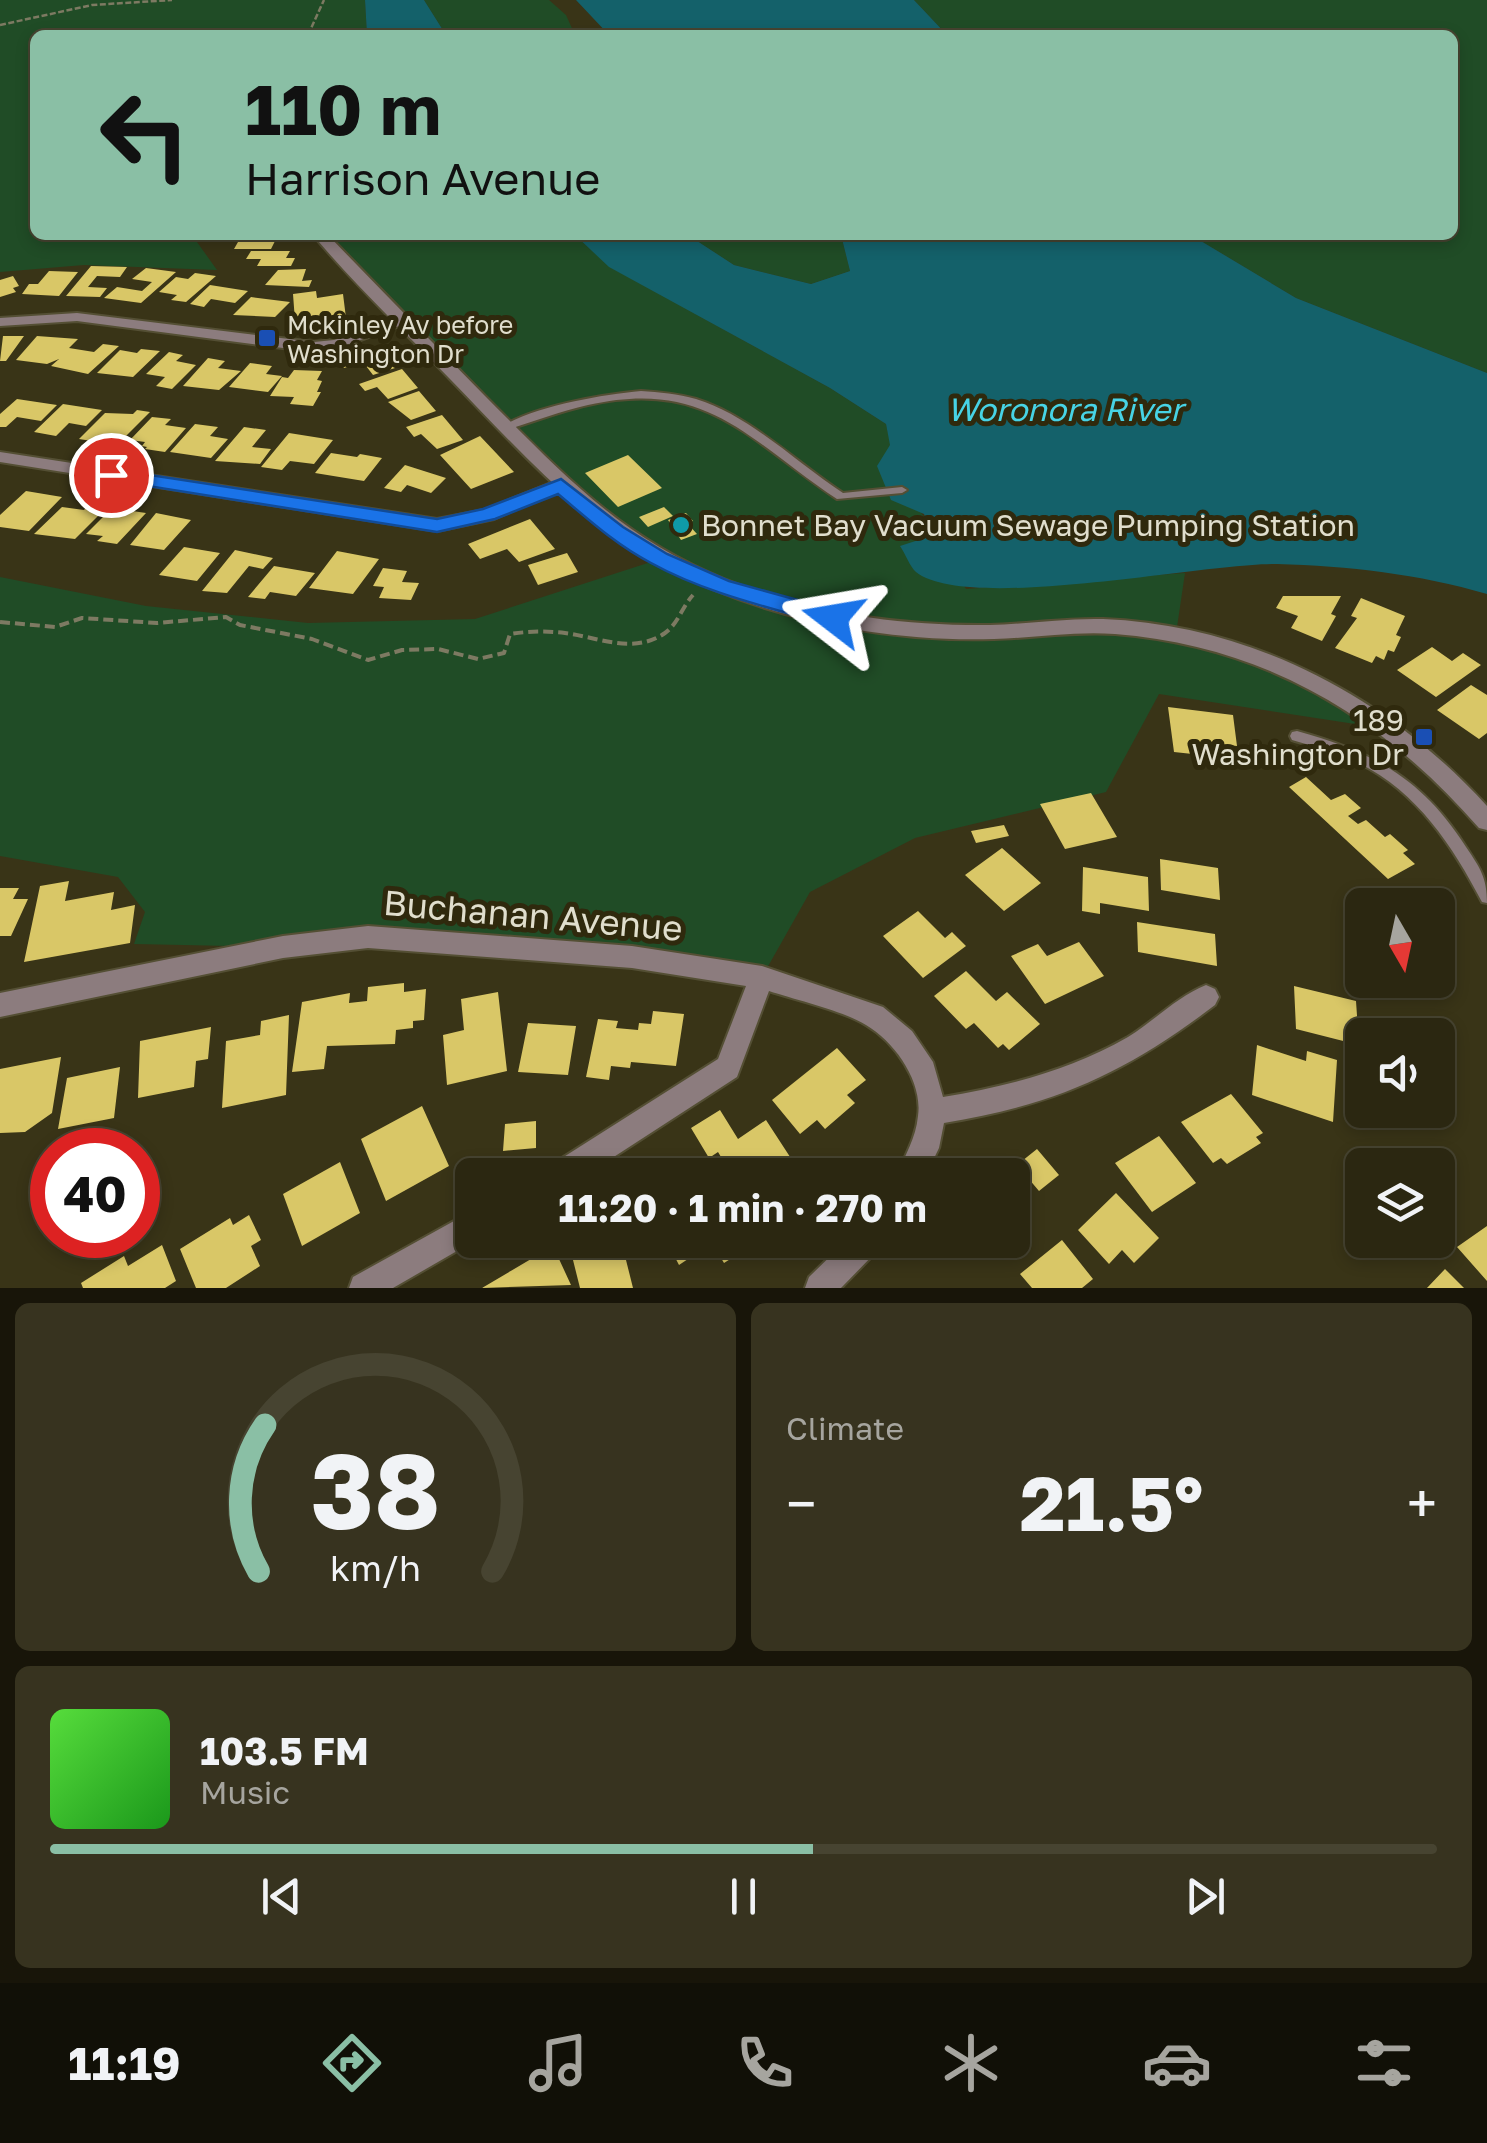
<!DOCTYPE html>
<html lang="en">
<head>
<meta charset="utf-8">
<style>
	body { margin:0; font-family:"Golos Text",sans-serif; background:#37331f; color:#f1f3f6; height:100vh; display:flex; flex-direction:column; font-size:38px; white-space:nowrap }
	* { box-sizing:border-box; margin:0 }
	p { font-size:32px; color:#a6a59f }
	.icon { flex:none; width:55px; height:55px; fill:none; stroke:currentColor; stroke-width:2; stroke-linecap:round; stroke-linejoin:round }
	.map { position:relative; height:1288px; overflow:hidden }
	.details { display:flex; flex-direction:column; gap:15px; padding:15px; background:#181509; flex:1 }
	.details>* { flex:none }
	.banner { position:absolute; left:30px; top:30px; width:1428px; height:210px; border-radius:15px; box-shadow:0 5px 15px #0003,0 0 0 2px #474431; background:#8abfa5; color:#111; overflow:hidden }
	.needle { width:65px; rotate:171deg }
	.fabs { position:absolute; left:1345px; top:888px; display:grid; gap:20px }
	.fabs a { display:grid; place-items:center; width:110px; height:110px; border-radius:15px; background:#2b2711; box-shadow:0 5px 15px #0003,0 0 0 2px #474431; font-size:50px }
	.speed { position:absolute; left:30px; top:1128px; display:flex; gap:20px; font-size:50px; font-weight:700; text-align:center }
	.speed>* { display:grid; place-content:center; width:130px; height:130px; border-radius:50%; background:#2b2711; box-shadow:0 5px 15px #0003,0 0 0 2px #474431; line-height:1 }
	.speed .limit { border:15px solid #d22; background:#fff; color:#111 }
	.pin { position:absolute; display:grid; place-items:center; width:85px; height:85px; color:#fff; margin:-42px; border:5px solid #fff; border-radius:50%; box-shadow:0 2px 10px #0007 }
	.me { position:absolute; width:110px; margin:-55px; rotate:284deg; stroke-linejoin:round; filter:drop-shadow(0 0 8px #0008) }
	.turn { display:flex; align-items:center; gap:35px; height:210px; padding:0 50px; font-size:45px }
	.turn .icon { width:130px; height:130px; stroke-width:2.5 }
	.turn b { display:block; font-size:70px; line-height:85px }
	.big { font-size:75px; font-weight:700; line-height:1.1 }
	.details .card { flex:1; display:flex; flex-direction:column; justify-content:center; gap:15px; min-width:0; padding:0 35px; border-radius:15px; background:#37331f }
	.details .dial { align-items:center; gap:0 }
	.dial svg { height:260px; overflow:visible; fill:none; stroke:#474431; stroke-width:7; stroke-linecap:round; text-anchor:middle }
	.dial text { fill:#f1f3f6; stroke:none }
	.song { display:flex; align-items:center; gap:30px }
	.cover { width:120px; height:120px; border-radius:15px; background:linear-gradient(135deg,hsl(110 70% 55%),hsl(120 70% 35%)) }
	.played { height:10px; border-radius:5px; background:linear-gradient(90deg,#8abfa5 55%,#474431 55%) }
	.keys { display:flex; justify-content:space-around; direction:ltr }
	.heat { display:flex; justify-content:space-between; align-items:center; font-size:55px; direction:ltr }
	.details .tiles { flex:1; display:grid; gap:15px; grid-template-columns:1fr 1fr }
	.card:last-child { grid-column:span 2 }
	.trip { position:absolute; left:455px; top:1158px; width:575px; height:100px; border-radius:15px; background:#2b2711; box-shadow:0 5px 15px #0003,0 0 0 2px #474431; font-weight:700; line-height:100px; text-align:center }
	.tabs { display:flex; height:160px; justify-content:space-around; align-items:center; background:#111007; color:#a6a59f }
	.tabs .icon { width:70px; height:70px }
	.tabs .on { color:#8abfa5 }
	.tabs b { font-size:45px; color:#f1f3f6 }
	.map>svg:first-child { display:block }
</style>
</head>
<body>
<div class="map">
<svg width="1487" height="1288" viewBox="0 0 1487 1288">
	<rect width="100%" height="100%" fill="#393417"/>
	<path fill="#204c26" d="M0,0h365l2,35h-332v200h157l25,35 -133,-5 -84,7z
		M424,0h125l17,15 9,20h-129z
		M914,0h573v373l-191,-75 -105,-63h261v-200h-505z
		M320,235h255l35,32 220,121 56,36c10,54 52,118 80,165l219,-16 -9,61 75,21 151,80 -47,-11 -196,-30 -53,98 -191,46 -105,54 -48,85 -323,-37 -156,7 -149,-3 11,-32 -27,-35 -118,-21v-279l146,29 162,17 167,-4 182,-59 -21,-14z
		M688,235h153l9,36 -39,13 -77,-19z"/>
	<path fill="#14616a" d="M424,0l22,35h-79l-2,-35z
		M576,0h338l33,35h-338z
		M575,235h113l46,30 77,19 39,-13 -9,-36h350l105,63 191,75v221c-68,-20 -139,-28 -210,-30 -74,-1 -309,49 -361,8 -6,-5 -11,-19 -16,-26l34,-11 -10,-21 -33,-14 -14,-34 13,-21 -4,-21 -56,-36 -221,-121z"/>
	<path fill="#d9c767" d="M242,235h36l-7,14h-37z
		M251,251h39l-4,7h9l-4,8h-34l4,-7h-15z
		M91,266l36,1 -7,10 -23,-1 -9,11 19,1 -7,9 -34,-1z
		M146,268l30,4 -35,31 -37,-5 13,-11 25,4 10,-9 -20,-3z
		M306,269l-4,12 10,-1 -3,7 -44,-2 13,-15z
		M49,271l29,1 -19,24 -37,-2 7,-10h9z
		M195,273l21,3 -30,26 -15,-2 6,-5 -18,-3 17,-15 12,2z
		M13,276l6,10 -6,2 3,4 -16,5v-17z
		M210,285l38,6 -13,12 -24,-4 -7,8 -14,-3z
		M316,291l1,7 26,-4 3,24 -31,8 -1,-8 -19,3 -2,-27z
		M251,297l39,5 -15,15 -42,-2z
		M3,336h21l-18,25h-6z
		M37,336l41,3 -9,9 25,4 9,-8 16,2 -31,28 -37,-8 8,-7 -12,5 -31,-4z
		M141,349l19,2 -27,26 -36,-4 23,-23 17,3z
		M368,349h11l16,19 -22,7 -10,-13 -19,6 -7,-9z
		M169,352l14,3 -7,6 20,4 -24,24 -16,-3 9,-9 -19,-3z
		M208,358l17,3 -7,7 23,3 -22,19 -36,-4z
		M250,363l22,3 -6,8 16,2 -14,16 -39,-5z
		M402,369l16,19 -30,11 -11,-12 -12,4 -6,-7z
		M294,370l28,1 -5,9 5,1 -5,11h4l-8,14 -23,-2 4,-7 -24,-1 12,-19 6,1z
		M419,391l17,20 -25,9 -23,-18z
		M17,399l40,6 -16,16 -24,-4 -11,10h-6v-13z
		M63,404l39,6 -16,16 -17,-3 -13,13 -22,-4z
		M137,410l13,2 -25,25 -20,-3 -7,8 -19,-3 26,-26 28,1z
		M442,415l21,25 -26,9 -16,-15 -7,3 -8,-10z
		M152,417l19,2 -6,6 21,3 -21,24 -20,-3 2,-2 -5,-1 3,-4 -15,-2z
		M195,424l23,3 -8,9 18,3 -17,19 -41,-6z
		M244,427l22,3 -14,17 19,2 -11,15 -45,-3z
		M289,433l44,7 -19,24 -24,-3 -8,9 -21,-3z
		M480,436l34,36 -43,17 -31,-34z
		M331,453l26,4 3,-3 22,4 -18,23 -49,-8z
		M628,455l34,33 -44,19 -33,-34z
		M405,465l41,13 -15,15 -24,-8 -6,7 -17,-4z
		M26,491l36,6 -33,34 -29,-4v-12z
		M94,499l18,3 -37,37 -41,-5 28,-27 22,3z
		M664,507l9,9 -25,11 -9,-10z
		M112,508l34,5 -29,31 -20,-3 6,-5 -17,-2z
		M156,513l35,7 -27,30 -34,-5z
		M686,513l7,8 -6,2 10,11 -16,6 -13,-20z
		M530,519l25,30 -36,13 -12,-13 -27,10 -12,-15z
		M184,547l36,6 -23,28 -38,-6z
		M235,550l38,8 -10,11 -14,-3 -22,27 -25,-2z
		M337,551l42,8 -26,35 -44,-6z
		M567,553l11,19 -40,13 -10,-20z
		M274,566l41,7 -19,23 -26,-4 -5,7 -17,-2z
		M383,568l24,3 -5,11 17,1 -8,17 -32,-2 5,-11 -11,-1z
		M1283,596h58l-10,18 5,2 -14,25 -31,-13 7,-12 -22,-8z
		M1361,598l44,18 -9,19 5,2 -7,15 -6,-2 -4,10 -8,-4 -4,7 -37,-15 22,-30 -6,-2z
		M1432,647l20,14 11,-8 18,12 -45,32 -39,-27z
		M1471,685l16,10v38l-8,6 -42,-29z
		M1168,707l65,8 4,31 -28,-3 2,13 -37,-4z
		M1306,777l25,23 14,-6 16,14 -13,8 10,8 8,-4 19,17 5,-3 18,16 -5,3 12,11 -27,15 -99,-92z
		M1091,793l26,44 -52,12 -25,-45z
		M1004,825l5,11 -33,7 -5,-12z
		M1002,848l39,35 -37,28 -39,-36z
		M1160,859l58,9 2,32 -59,-10z
		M1083,867l65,10 1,34 -49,-8v11l-18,-3z
		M69,881l-4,20 49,-9 -3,18 24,-5 -5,38 -106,19 16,-76z
		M0,888h19l-6,11h15l-17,37h-11z
		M918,911l27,27 7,-6 14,14 -43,32 -40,-42z
		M1137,922l78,12 2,32 -79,-14z
		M1079,942l25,34 -59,28 -34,-48 27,-12 9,12z
		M966,971l30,30 11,-9 33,32 -31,26 -6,-6 -5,4 -24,-25 -8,6 -32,-33z
		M404,983v9l22,-3 -2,31 -11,1v7l-17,2 -1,14 -68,2 -3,23 -32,3 10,-70 48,-9 -1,10 18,-2 1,-14z
		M1294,986l62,15 3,44 -63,-16z
		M498,992l9,79 -60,14 -4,-50 21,-5 -3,-31z
		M653,1011l31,3 -8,52 -45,-4 -1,6 -19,-2 -2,14 -23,-3 12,-58 20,2 -2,7 22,2 1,-7 12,1z
		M289,1015l-3,80 -64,13 4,-67 34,-6 1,-14z
		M528,1023l48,3 -8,49 -50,-3z
		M211,1027l-3,32 -12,2 -2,26 -56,11 2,-57z
		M1257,1045l49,16 1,-10 30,9 -4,62 -81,-27z
		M837,1048l29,32 -19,15 8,8 -30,26 -8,-9 -17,14 -28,-34z
		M61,1057l-9,56 -27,19 -25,1v-64z
		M120,1067l-6,51 -56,11 9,-51z
		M1231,1094l32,39 -7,4 5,6 -34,21 -6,-6 -8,5 -32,-41z
		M422,1106l27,60 -63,35 -25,-62z
		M720,1110l18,29 28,-19 28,43 -19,12h-43l-14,-23 -9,6 -18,-30z
		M536,1121v27l-33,3 2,-27z
		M1159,1136l37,47 -44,29 -37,-49z
		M1037,1149l22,26 -20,16 -22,-26z
		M340,1162l20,51 -58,33 -19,-52z
		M1116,1193l43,45 -25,25 -12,-13 -13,14 -31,-34z
		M249,1215l12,25 -10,6 9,20 -34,22h-30l-16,-39 50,-31 3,7z
		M1487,1226v55l-30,-34z
		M568,1240h67l4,15 -13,5 7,28h-53z
		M666,1240h81l4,6 -27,17 -12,-20 -33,22z
		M1062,1240l31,39 -11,9h-50l-12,-14z
		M162,1245l14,36 -11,7h-82l-2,-5 43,-27 4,10z
		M553,1246l18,39 -89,3z
		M1445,1269l19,19h-37z"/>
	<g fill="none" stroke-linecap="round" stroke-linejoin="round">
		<defs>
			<path id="service" d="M641,391c18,1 37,3 55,8 53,16 101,64 147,94l59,-6 5,3 -5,3 -65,6c-90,-60 -130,-121 -249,-94 -28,6 -55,17 -82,25l-5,-3c34,-21 99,-32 140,-36z
				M1297,731c76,21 125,47 169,116 14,21 21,30 21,56l-5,-1c-30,-57 -64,-109 -123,-139 -21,-11 -44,-16 -67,-23l-2,-4 2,-4z"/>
			<path id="minor" d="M77,313l237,29 20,-2 69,-22 7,4 -69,25 -27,5 -237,-31 -77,5v-8z
				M0,452l437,67 47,-9 77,-31 9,6 -76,34 -57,12 -437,-69z
				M368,926l264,20 130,20 121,41 29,24 21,31 10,35c66,-11 127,-27 185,-60 26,-16 50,-41 78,-52l9,4 4,8 -4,8c-89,68 -160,100 -271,118l-5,25 -13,27h-29c8,-20 19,-37 21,-59 5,-34 -23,-74 -52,-91 -22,-14 -70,-25 -97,-34l-32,86 -151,98h-39l4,-10 167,-106 28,-73 -114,-18 -264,-20 -85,10 -283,59v-24l283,-57z
				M472,1211v29h4l-83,48h-44l4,-11z
				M847,1240h36l-5,10 -37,38h-36l4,-11z"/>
			<path id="tertiary" d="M313,235h15c52,54 105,108 158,162 77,77 134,140 238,182 83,34 176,47 266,46 38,-1 75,-7 113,-6 149,6 285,78 384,187v24l-8,-2c-98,-112 -214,-182 -364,-194 -41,-3 -81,4 -121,5 -95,3 -194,-14 -282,-50 -112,-45 -181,-127 -263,-211 -45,-47 -94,-93 -136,-143z"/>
		</defs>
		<use href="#service" stroke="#544f34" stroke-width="4"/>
		<use href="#minor" stroke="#544f34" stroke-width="4"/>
		<use href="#tertiary" stroke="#544f34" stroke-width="4"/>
		<path stroke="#7d7a62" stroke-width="2.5" stroke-dasharray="6 2.5" stroke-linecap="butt" d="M0,25l92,-20 80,-5
			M308,35l16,-35"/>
		<path stroke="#7d7a62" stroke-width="4" stroke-dasharray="10 5" stroke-linecap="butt" d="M0,622l55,5 27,-9 75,5 69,-6 14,8 72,14 56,21 34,-10 36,-1 40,10 26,-6 6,-19c19,-3 37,-3 55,-1 33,4 68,22 100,0 13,-9 17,-26 28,-38"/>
		<use href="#service" fill="#8c7c7e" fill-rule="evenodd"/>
		<use href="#minor" fill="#8c7c7e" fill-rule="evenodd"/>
		<use href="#tertiary" fill="#8c7c7e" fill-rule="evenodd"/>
	</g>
	<path fill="#1a73e8" stroke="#114b97" stroke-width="2.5" d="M111,469l326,50 46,-10 78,-30 62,48 44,27 62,27 112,31 3,6 -11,8c-61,-18 -126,-32 -182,-63 -35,-18 -63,-44 -93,-69l-63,25 -58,13 -333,-53v-8z"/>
	<g fill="#1a4fb4" stroke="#2f290d" stroke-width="4">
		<rect x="257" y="328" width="20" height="20" rx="5"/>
		<rect x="1414" y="727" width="20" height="20" rx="5"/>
	</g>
	<circle fill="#0f9aa8" stroke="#2f290d" stroke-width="4" cx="681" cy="525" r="10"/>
	<g text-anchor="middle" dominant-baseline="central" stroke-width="10" stroke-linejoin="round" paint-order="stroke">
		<g font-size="25" fill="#e0decd" stroke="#2f290d" text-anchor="start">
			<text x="287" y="324">Mckinley Av before<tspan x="287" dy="29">Washington Dr</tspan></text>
		</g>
		<g font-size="30" fill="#e0decd" stroke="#2f290d" text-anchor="start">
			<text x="701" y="525">Bonnet Bay Vacuum Sewage Pumping Station</text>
			<text x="1404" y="720" text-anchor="end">189<tspan x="1404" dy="34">Washington Dr</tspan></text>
		</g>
		<g font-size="32" font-style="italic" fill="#47d3e5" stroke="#2f290d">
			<text x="1065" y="409">Woronora River</text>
		</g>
		<g font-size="35" fill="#e0decd" stroke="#2f290d">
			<text transform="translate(533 915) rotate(5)">Buchanan Avenue</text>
		</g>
	</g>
</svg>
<div class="fabs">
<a><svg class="needle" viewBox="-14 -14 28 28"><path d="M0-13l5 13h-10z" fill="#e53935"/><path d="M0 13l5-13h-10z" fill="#a6a59f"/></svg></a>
<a><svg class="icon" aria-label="sound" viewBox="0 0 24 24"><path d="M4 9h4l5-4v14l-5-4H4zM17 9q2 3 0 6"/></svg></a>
<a><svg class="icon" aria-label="layers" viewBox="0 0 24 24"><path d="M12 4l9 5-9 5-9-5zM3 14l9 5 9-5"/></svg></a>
</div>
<div class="speed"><div class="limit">40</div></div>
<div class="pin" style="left:111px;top:475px;background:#d93025"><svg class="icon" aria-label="arrive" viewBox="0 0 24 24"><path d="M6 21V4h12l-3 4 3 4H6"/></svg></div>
<svg class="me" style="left:833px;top:618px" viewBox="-20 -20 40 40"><path d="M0-17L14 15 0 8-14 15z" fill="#1a73e8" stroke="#fff" stroke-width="4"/></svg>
<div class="trip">11:20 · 1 min · 270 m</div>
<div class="banner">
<div class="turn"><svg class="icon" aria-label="left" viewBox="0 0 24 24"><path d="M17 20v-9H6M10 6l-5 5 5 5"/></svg><div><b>110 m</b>Harrison Avenue</div></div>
</div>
</div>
<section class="details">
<div class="tiles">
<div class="card dial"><svg viewBox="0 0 100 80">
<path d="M14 69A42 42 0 1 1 86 69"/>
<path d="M14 69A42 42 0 0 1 16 24" stroke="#8abfa5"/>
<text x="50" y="56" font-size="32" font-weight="700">38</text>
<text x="50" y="72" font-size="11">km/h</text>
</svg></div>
<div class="card"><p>Climate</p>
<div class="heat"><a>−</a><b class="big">21.5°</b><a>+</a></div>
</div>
<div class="card">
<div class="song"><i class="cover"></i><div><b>103.5 FM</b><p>Music</p></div></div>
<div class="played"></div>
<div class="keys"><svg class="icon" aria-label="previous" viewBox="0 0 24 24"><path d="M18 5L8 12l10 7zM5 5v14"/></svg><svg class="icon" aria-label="pause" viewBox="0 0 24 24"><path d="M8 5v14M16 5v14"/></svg><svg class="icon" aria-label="next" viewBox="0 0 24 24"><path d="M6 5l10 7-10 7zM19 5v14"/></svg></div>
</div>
</div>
</section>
<nav class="tabs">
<b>11:19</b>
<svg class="icon on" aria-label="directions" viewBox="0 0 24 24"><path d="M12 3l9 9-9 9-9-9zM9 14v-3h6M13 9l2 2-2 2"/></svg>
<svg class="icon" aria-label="music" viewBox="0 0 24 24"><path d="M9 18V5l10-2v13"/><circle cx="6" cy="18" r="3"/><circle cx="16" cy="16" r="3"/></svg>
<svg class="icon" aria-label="phone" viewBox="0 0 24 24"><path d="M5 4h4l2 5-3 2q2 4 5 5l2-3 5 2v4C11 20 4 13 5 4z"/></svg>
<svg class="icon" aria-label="climate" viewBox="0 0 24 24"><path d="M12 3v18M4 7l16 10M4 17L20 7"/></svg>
<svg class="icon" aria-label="car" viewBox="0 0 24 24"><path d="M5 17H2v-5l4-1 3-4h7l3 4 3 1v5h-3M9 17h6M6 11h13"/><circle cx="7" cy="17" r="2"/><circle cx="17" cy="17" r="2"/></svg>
<svg class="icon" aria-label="filters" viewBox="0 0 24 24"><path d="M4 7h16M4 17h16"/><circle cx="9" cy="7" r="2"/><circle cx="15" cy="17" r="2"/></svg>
</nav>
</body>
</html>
